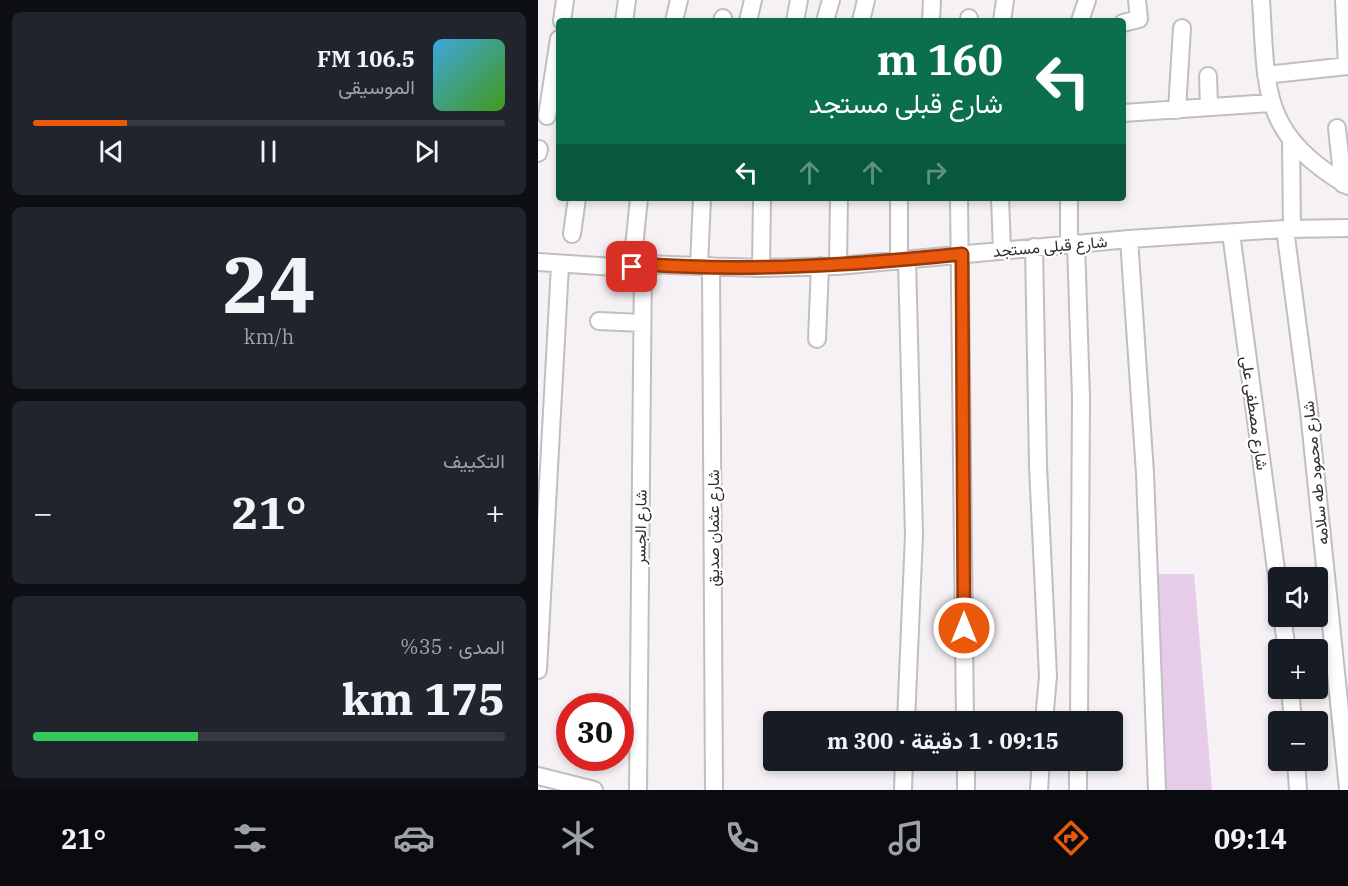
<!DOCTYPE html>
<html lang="ar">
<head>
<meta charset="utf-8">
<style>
	body { margin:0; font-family:"IBM Plex Serif",Vazirmatn,serif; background:#20242c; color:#f1f3f6; direction:rtl; height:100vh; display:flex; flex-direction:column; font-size:22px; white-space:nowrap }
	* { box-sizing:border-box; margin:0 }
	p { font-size:20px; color:#9ea1a6 }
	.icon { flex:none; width:33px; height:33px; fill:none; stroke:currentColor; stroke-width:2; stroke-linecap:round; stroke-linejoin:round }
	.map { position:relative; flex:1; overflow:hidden; direction:ltr }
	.drawer { display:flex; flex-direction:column; gap:12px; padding:12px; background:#0d0f14; width:538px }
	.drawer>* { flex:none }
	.guide { position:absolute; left:18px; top:18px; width:570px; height:183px; border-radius:6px; box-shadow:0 3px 9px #0003; direction:rtl; background:#0b6e4f; color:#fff; overflow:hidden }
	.controls { position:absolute; left:730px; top:567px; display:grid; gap:12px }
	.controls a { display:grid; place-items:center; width:60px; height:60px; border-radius:6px; background:#171b24; box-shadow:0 3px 9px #0003; font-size:30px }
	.speed { position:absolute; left:18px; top:693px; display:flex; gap:12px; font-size:30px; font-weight:700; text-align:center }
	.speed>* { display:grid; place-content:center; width:78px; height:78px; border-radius:50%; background:#171b24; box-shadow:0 3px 9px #0003; line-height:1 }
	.speed .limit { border:9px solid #d22; background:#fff; color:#111 }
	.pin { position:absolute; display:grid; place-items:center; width:51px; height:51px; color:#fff; margin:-26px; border-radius:12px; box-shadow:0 3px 9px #0006 }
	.me { position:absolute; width:66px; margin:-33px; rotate:0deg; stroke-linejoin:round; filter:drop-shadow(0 0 4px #0008) }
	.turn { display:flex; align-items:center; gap:21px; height:126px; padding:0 24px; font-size:27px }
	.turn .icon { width:78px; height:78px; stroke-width:2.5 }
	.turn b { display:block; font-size:42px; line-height:51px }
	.lanes { display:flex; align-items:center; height:57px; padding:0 24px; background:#0003; justify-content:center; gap:30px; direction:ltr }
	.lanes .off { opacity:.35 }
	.big { font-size:45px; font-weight:700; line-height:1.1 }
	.drawer .tile { flex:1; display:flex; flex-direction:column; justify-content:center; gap:9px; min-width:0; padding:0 21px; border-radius:9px; background:#20242c }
	.drawer .dial { align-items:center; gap:0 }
	.dial b { font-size:78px; line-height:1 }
	.song { display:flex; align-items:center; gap:18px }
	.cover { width:72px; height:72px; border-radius:9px; background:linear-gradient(135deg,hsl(200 70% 55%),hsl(100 70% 35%)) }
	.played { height:6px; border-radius:3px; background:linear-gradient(90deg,#ea580c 20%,#363941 20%) }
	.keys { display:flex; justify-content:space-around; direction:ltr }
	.heat { display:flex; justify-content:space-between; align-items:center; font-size:33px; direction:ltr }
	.charge { height:9px; border-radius:4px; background:linear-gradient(90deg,#34c759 35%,#363941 0) }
	.trip { position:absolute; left:225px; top:711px; width:360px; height:60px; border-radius:6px; background:#171b24; box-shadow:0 3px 9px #0003; font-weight:700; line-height:60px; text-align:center; direction:rtl }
	.menu { display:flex; height:96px; justify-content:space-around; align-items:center; background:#090b0e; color:#9ea1a6 }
	.menu .icon { width:42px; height:42px }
	.menu .selected { color:#ea580c }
	.menu b { font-size:27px; color:#f1f3f6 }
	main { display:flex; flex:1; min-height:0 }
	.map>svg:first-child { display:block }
</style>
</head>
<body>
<main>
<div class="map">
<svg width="810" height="790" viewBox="0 0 810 790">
	<rect width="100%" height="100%" fill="#f5f1f5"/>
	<path fill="#e6cce9" d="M612,574h44l18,216h-48z"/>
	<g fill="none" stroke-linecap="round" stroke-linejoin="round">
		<defs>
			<path id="minor" d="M723,0c6,92 -1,133 87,186
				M806,0l3,66
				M24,21l3,-21
				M86,21l3,-21
				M136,21l5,-21
				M184,21l1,-3
				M210,21l5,-21
				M257,21l4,-21
				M287,21l6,-21
				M323,21l5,-21
				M393,21l1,-21
				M431,21v-3
				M464,21l3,-21
				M542,21l7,-21
				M585,23l16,-4 -2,-19
				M728,75l82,-9
				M670,76l1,31
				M639,110l5,-82
				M585,113l147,-10
				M9,116l12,-77
				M799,128l6,56
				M753,140l1,89
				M0,153l1,-4
				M421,198l6,524
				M462,198l2,52
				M531,198v46
				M747,229l24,182 39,378
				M693,233l48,359
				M34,234l5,-36
				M591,239l16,234 12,317
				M538,243l5,155 -2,324
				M496,247l4,219 10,210 -4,46
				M361,261v-63
				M0,262l92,6 11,-4 120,4 77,-2 291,-27 156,-10 63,-1
				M161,266l3,-68
				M173,266l3,524
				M300,266l1,-68
				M94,267l7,-69
				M223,268l1,-70
				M61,321l43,2
				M279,339l3,-73
				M744,616l5,34
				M0,670l22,-405
				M752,688l3,34
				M368,722l8,-187 -7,-275
				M428,760v30
				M758,760l2,30
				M0,776l56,14
				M100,790l5,-525
				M365,790l1,-30
				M501,790l2,-30
				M540,790v-30"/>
		</defs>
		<use href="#minor" stroke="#c1bec2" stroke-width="20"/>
		<use href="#minor" stroke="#fff" stroke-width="16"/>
	</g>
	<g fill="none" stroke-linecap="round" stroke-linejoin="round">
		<defs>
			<path id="route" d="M94,267l9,-3c107,8 214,1 321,-10l2,374"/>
		</defs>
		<use href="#route" stroke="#983908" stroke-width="15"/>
		<use href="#route" stroke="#ea580c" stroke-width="10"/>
	</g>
	<g text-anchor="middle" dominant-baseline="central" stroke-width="4.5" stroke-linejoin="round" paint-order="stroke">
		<g font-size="16" fill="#2f2d2f" stroke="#fff">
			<text transform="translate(512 246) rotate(-5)">شارع قبلى مستجد</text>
			<text transform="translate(717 413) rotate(82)">شارع مصطفى على</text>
			<text transform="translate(777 473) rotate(-96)">شارع محمود طه سلامه</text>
			<text transform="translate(102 527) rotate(-89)">شارع الجسر</text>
			<text transform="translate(175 528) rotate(-90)">شارع عثمان صديق</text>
		</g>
	</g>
</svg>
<div class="controls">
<a><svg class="icon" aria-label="sound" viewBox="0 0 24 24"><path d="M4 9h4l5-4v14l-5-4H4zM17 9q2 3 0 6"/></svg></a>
<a>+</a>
<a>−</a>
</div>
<div class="speed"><div class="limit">30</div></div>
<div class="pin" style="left:94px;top:267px;background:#d93025"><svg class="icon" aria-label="arrive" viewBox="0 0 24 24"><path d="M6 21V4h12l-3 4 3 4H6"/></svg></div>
<svg class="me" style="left:426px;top:628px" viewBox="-20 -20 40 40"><circle r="17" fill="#ea580c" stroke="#fff" stroke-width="3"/><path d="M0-11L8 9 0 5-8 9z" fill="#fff"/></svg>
<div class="trip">09:15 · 1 دقيقة · 300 m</div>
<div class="guide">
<div class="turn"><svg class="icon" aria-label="left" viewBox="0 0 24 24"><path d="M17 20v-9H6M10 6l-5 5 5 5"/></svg><div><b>160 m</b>شارع قبلى مستجد</div></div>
<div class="lanes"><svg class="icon" aria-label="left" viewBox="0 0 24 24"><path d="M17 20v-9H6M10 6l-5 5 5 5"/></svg><svg class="icon off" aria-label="ahead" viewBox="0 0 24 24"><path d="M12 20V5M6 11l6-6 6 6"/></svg><svg class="icon off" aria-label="ahead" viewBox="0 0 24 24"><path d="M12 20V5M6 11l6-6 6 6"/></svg><svg class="icon off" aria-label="right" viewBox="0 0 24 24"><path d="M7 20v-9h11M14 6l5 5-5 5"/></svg></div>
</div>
</div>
<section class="drawer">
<div class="tile">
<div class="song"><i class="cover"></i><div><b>106.5 FM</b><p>الموسيقى</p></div></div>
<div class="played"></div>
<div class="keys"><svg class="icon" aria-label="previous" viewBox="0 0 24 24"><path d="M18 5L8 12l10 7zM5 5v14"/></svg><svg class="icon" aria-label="pause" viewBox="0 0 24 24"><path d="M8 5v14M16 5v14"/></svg><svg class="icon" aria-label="next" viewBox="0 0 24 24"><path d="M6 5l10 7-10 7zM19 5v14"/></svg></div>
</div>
<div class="tile dial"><b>24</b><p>km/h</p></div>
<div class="tile"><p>التكييف</p>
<div class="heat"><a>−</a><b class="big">21°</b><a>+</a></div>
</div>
<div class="tile"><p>المدى · 35%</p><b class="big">175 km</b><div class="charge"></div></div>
</section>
</main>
<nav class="menu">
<b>09:14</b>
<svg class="icon selected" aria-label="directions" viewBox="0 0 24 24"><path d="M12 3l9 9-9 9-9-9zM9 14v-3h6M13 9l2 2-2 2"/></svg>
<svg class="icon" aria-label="music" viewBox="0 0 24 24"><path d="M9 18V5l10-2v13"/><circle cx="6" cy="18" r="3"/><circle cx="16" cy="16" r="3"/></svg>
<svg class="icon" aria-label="phone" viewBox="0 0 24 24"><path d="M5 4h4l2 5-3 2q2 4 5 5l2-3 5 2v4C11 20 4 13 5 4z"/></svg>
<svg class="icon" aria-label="climate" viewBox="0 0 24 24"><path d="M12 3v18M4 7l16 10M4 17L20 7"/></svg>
<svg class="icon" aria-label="car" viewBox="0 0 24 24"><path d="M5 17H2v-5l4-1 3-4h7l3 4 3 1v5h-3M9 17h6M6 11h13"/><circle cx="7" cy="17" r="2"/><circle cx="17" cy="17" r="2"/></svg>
<svg class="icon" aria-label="filters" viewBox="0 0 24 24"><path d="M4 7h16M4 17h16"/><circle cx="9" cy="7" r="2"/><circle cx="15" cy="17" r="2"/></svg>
<b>21°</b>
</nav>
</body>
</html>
